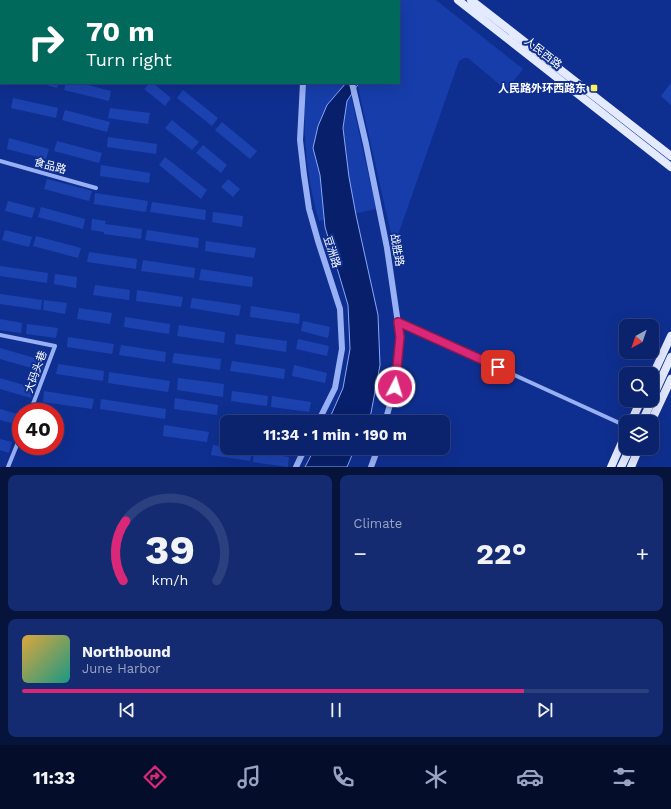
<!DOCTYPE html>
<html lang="en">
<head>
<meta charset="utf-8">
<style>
	body { margin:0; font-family:"Work Sans","Noto Sans SC",sans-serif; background:#142b72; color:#f1f3f6; height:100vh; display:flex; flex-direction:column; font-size:15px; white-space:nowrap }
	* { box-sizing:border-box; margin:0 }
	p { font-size:13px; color:#9aa4c2 }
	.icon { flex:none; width:22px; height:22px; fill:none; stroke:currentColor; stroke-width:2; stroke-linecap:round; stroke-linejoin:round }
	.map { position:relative; height:467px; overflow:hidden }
	.panel { display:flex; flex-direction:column; gap:8px; padding:8px; background:#06133b; flex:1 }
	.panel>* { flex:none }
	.guide { position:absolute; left:0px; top:0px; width:400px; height:84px; box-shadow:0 4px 16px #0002,0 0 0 1px #2b407f; background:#00695c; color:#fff; overflow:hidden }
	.needle { width:26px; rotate:220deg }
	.buttons { position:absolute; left:619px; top:319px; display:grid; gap:8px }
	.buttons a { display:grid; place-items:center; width:40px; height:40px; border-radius:8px; background:#0b236c; box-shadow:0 4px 16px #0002,0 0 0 1px #2b407f; font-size:20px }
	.speed { position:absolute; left:12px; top:403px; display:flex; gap:8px; font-size:20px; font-weight:700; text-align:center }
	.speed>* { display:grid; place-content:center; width:52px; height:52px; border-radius:50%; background:#0b236c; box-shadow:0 4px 16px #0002,0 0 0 1px #2b407f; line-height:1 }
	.speed .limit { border:6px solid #d22; background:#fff; color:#111 }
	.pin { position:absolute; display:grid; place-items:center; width:34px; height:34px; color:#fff; margin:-17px; border-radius:8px; box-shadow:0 2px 6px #0006 }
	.me { position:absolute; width:44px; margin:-22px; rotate:5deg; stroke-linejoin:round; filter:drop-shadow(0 0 3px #0008) }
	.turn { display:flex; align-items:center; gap:14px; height:84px; padding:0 20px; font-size:18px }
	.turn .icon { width:52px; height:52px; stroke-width:2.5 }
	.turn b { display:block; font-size:28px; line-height:34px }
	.big { font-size:30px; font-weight:700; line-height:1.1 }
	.panel .card { flex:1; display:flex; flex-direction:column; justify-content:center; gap:6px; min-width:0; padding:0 14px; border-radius:8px; background:#142b72 }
	.panel .dial { align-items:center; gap:0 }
	.dial svg { height:104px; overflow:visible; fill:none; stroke:#2b407f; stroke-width:7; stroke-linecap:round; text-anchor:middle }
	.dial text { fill:#f1f3f6; stroke:none }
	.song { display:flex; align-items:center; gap:12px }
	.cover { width:48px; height:48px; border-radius:6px; background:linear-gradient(135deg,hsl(40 70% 55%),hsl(170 70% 35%)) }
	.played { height:4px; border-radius:2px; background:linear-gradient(90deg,#db2777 80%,#2b407f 80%) }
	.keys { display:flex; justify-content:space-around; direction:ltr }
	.heat { display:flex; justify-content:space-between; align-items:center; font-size:22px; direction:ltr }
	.panel .tiles { flex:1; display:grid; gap:8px; grid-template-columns:1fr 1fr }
	.card:last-child { grid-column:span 2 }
	.trip { position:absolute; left:220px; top:415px; width:230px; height:40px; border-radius:8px; background:#0b236c; box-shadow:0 4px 16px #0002,0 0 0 1px #2b407f; font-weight:700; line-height:40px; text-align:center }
	.tabs { display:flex; height:64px; justify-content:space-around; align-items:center; background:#040e2b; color:#9aa4c2 }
	.tabs .icon { width:28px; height:28px }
	.tabs .current { color:#db2777 }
	.tabs b { font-size:18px; color:#f1f3f6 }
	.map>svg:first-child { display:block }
</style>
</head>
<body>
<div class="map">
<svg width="671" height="467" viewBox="0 0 671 467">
	<rect width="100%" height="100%" fill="#0f2f90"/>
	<path fill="#163daa" d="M346,0h90l87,69 -17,21 -38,-32h-4l-5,3 -61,174 -6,3 -35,-155h42v-82h-53z
		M306,83h42l28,126 -57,12c-13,-45 -17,-91 -13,-138z"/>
	<path fill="#08206b" stroke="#89a7f7" d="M346,83h13l-12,18 -4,27 6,49 7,38 22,100 2,50 -9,48 -4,9h-39l15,-34 7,-39 -2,-44 -23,-78 -5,-52 -7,-27 5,-22 9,-21z
		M315,448h40l-8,19h-42z"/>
	<path fill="#1c42b0" d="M39,83h20l-2,5z
		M66,83h14l31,8 -2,10 -45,-11z
		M150,83h3l18,15 -6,8 -21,-17z
		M671,83v22l-10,-9z
		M183,90l35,28 -6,8 -35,-28z
		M13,98l45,10 -2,10 -45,-10z
		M110,108l40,5 -2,11 -40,-6z
		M65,110l45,12 -3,10 -45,-12z
		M172,120l27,22 -7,8 -27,-22z
		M222,122l35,29 -7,8 -35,-29z
		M108,137l49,7 -1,10 -49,-7z
		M9,138l40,11 -3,10 -39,-10z
		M57,141l45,12 -3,10 -45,-12z
		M203,145l24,20 -6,8 -25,-20z
		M165,157l42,33 -6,9 -42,-34z
		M101,165l49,8 -1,10 -49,-7z
		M47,179l45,12 -3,10 -45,-12z
		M228,179l12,10 -7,8 -12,-10z
		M95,193l53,8 -2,11 -52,-8z
		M8,201l27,7 -3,10 -27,-7z
		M152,202l54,8 -1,10 -55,-8z
		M41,207l44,12 -2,10 -45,-12z
		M213,212l30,4 -1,11 -30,-5z
		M92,219l14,2 -1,3 37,5 -1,10 -37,-5v-2l-13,-2z
		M5,230l27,7 -3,10 -27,-7z
		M147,230l52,8 -1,10 -53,-8z
		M36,236l45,12 -3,10 -45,-12z
		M206,241l50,7 -2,10 -49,-7z
		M89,252l48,7 -1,10 -49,-7z
		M143,260l52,8 -1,10 -53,-7z
		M0,266l48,7 -1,10 -47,-7z
		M201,269l52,8 -1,10 -53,-7z
		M55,274l22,3 -1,11 -22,-4z
		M95,285l35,5 -1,10 -36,-5z
		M137,290l46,7 -2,10 -45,-6z
		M0,294l42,6 -1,10 -41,-6z
		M192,298l49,7 -2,11 -49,-8z
		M44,300l23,3 -2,11 -22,-4z
		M251,306l49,8 -1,10 -49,-7z
		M79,308l33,5 -2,11 -33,-5z
		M125,317l45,7 -1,10 -45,-7z
		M0,319l22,4 -1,10 -21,-3z
		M303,321l27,6 -2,11 -27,-7z
		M27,324l31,4 -2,10 -30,-4z
		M179,325l46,7 -1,11 -47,-7z
		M236,334l51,7 -1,11 -51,-8z
		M68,337l46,7 -2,10 -45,-7z
		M298,339l31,7 -2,10 -31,-7z
		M121,345l45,7 -1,10 -46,-7z
		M0,348l45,13 -3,10 -42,-12z
		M174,353l47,6 -1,11 -48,-7z
		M232,361l53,8 -1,10 -54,-8z
		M58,364l46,7 -1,10 -47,-7z
		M294,365l33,8 -2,10 -33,-7z
		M109,372l61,9 -2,11 -60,-9z
		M0,378l34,10 -3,10 -31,-9z
		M178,378l46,6 -1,13 -46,-7z
		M44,391l50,8 -2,10 -49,-7z
		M232,391l36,5 -1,10 -36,-5z
		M272,396l39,6 -2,10 -38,-5z
		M175,398l43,7 -1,10 -43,-6z
		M101,399l65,10 -1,10 -65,-10z
		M0,409l21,6 -3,10 -18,-5z
		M226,419l15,2v1h-14v8l-2,-1z
		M164,425l45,7 -2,10 -44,-6z
		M0,439l12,3 -3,11 -9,-3z
		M213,445l39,6 -2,10 -39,-6z
		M254,452l35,5 -1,10 -35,-5z"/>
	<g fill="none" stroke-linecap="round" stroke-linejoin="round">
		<path stroke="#98b0f4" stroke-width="4" d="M0,161l96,27
			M398,322l228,104
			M0,335l55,11 -25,66
			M8,467l13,-32"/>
		<path stroke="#98b0f4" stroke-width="6" d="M319,1v-1
			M341,1v-1
			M303,83l-3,57 4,35 5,34 9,32 22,68 2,40 -7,39 -17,34
			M352,83l14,61 21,104 13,89 -5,50 -10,35
			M296,467l9,-19
			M371,467l7,-19"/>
		<path stroke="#e4eaff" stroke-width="8" d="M458,0l213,167
			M471,0l200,156
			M652,377l19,-41
			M652,399l19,-42
			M631,422l10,-22
			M642,422l10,-22
			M651,422l20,-43
			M611,467l15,-34
			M621,467l9,-19
			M631,467l8,-19"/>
	</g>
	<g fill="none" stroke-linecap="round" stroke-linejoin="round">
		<defs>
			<path id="route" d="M395,387l5,-50 -2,-15 100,45"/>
		</defs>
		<use href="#route" stroke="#8e194d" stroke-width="10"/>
		<use href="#route" stroke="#db2777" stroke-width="7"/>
	</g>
	<rect fill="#ffef5a" stroke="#0f2f90" stroke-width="1.5" x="590" y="84" width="8" height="8" rx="2"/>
	<g text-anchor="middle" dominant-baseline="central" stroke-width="4" stroke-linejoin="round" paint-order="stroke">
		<g font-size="11" fill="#fff" stroke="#0f2f90">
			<text transform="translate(543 53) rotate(38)">人民西路</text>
			<text transform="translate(50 166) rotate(15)">食品路</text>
			<text transform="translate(397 250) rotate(80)">战胜路</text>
			<text transform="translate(332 252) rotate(72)">豆洲路</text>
			<text transform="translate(36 372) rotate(-70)">大码头巷</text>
		</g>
		<g font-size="11" font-weight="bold" fill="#fff" stroke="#0f2f90" text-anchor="end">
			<text x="586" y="88">人民路外环西路东</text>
		</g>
	</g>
</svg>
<div class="buttons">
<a><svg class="needle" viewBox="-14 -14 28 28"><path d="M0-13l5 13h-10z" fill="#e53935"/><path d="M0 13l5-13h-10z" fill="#9aa4c2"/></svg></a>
<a><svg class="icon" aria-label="search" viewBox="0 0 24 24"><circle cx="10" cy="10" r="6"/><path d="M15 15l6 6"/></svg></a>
<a><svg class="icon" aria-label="layers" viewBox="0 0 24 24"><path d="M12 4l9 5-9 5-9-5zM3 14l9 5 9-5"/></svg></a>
</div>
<div class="speed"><div class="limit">40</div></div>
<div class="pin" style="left:498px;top:367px;background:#d93025"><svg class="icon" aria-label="arrive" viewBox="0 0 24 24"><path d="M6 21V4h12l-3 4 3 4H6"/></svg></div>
<svg class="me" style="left:395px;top:387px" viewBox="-20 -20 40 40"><circle r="17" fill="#db2777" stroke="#fff" stroke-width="3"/><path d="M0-11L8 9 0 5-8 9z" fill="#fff"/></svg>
<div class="trip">11:34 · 1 min · 190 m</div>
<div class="guide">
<div class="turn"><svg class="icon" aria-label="right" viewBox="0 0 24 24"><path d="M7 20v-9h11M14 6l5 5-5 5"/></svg><div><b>70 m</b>Turn right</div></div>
</div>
</div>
<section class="panel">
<div class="tiles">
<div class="card dial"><svg viewBox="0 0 100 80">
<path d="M14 69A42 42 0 1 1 86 69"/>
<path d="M14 69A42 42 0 0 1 16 23" stroke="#db2777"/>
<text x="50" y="56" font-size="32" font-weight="700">39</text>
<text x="50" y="72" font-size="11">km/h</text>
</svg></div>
<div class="card"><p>Climate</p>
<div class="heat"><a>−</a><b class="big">22°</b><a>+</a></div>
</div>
<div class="card">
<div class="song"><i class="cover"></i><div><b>Northbound</b><p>June Harbor</p></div></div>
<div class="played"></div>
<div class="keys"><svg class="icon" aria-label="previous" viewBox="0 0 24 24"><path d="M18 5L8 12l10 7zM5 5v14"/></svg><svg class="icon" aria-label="pause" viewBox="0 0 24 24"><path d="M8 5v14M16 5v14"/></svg><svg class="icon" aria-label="next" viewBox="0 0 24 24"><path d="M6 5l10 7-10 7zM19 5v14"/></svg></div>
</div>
</div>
</section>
<nav class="tabs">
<b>11:33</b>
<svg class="icon current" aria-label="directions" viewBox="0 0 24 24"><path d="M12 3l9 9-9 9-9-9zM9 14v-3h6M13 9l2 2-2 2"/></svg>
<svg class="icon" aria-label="music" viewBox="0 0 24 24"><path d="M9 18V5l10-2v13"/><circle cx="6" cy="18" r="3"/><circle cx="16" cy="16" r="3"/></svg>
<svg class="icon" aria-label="phone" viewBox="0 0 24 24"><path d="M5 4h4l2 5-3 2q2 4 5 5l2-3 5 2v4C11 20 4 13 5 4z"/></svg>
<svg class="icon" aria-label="climate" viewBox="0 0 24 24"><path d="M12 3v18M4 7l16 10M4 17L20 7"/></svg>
<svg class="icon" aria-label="car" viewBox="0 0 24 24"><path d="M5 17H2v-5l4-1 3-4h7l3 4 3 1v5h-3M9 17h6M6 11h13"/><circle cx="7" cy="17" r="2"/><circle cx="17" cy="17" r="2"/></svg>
<svg class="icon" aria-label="filters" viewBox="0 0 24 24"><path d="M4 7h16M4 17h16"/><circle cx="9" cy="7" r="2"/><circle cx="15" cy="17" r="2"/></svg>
</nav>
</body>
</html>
